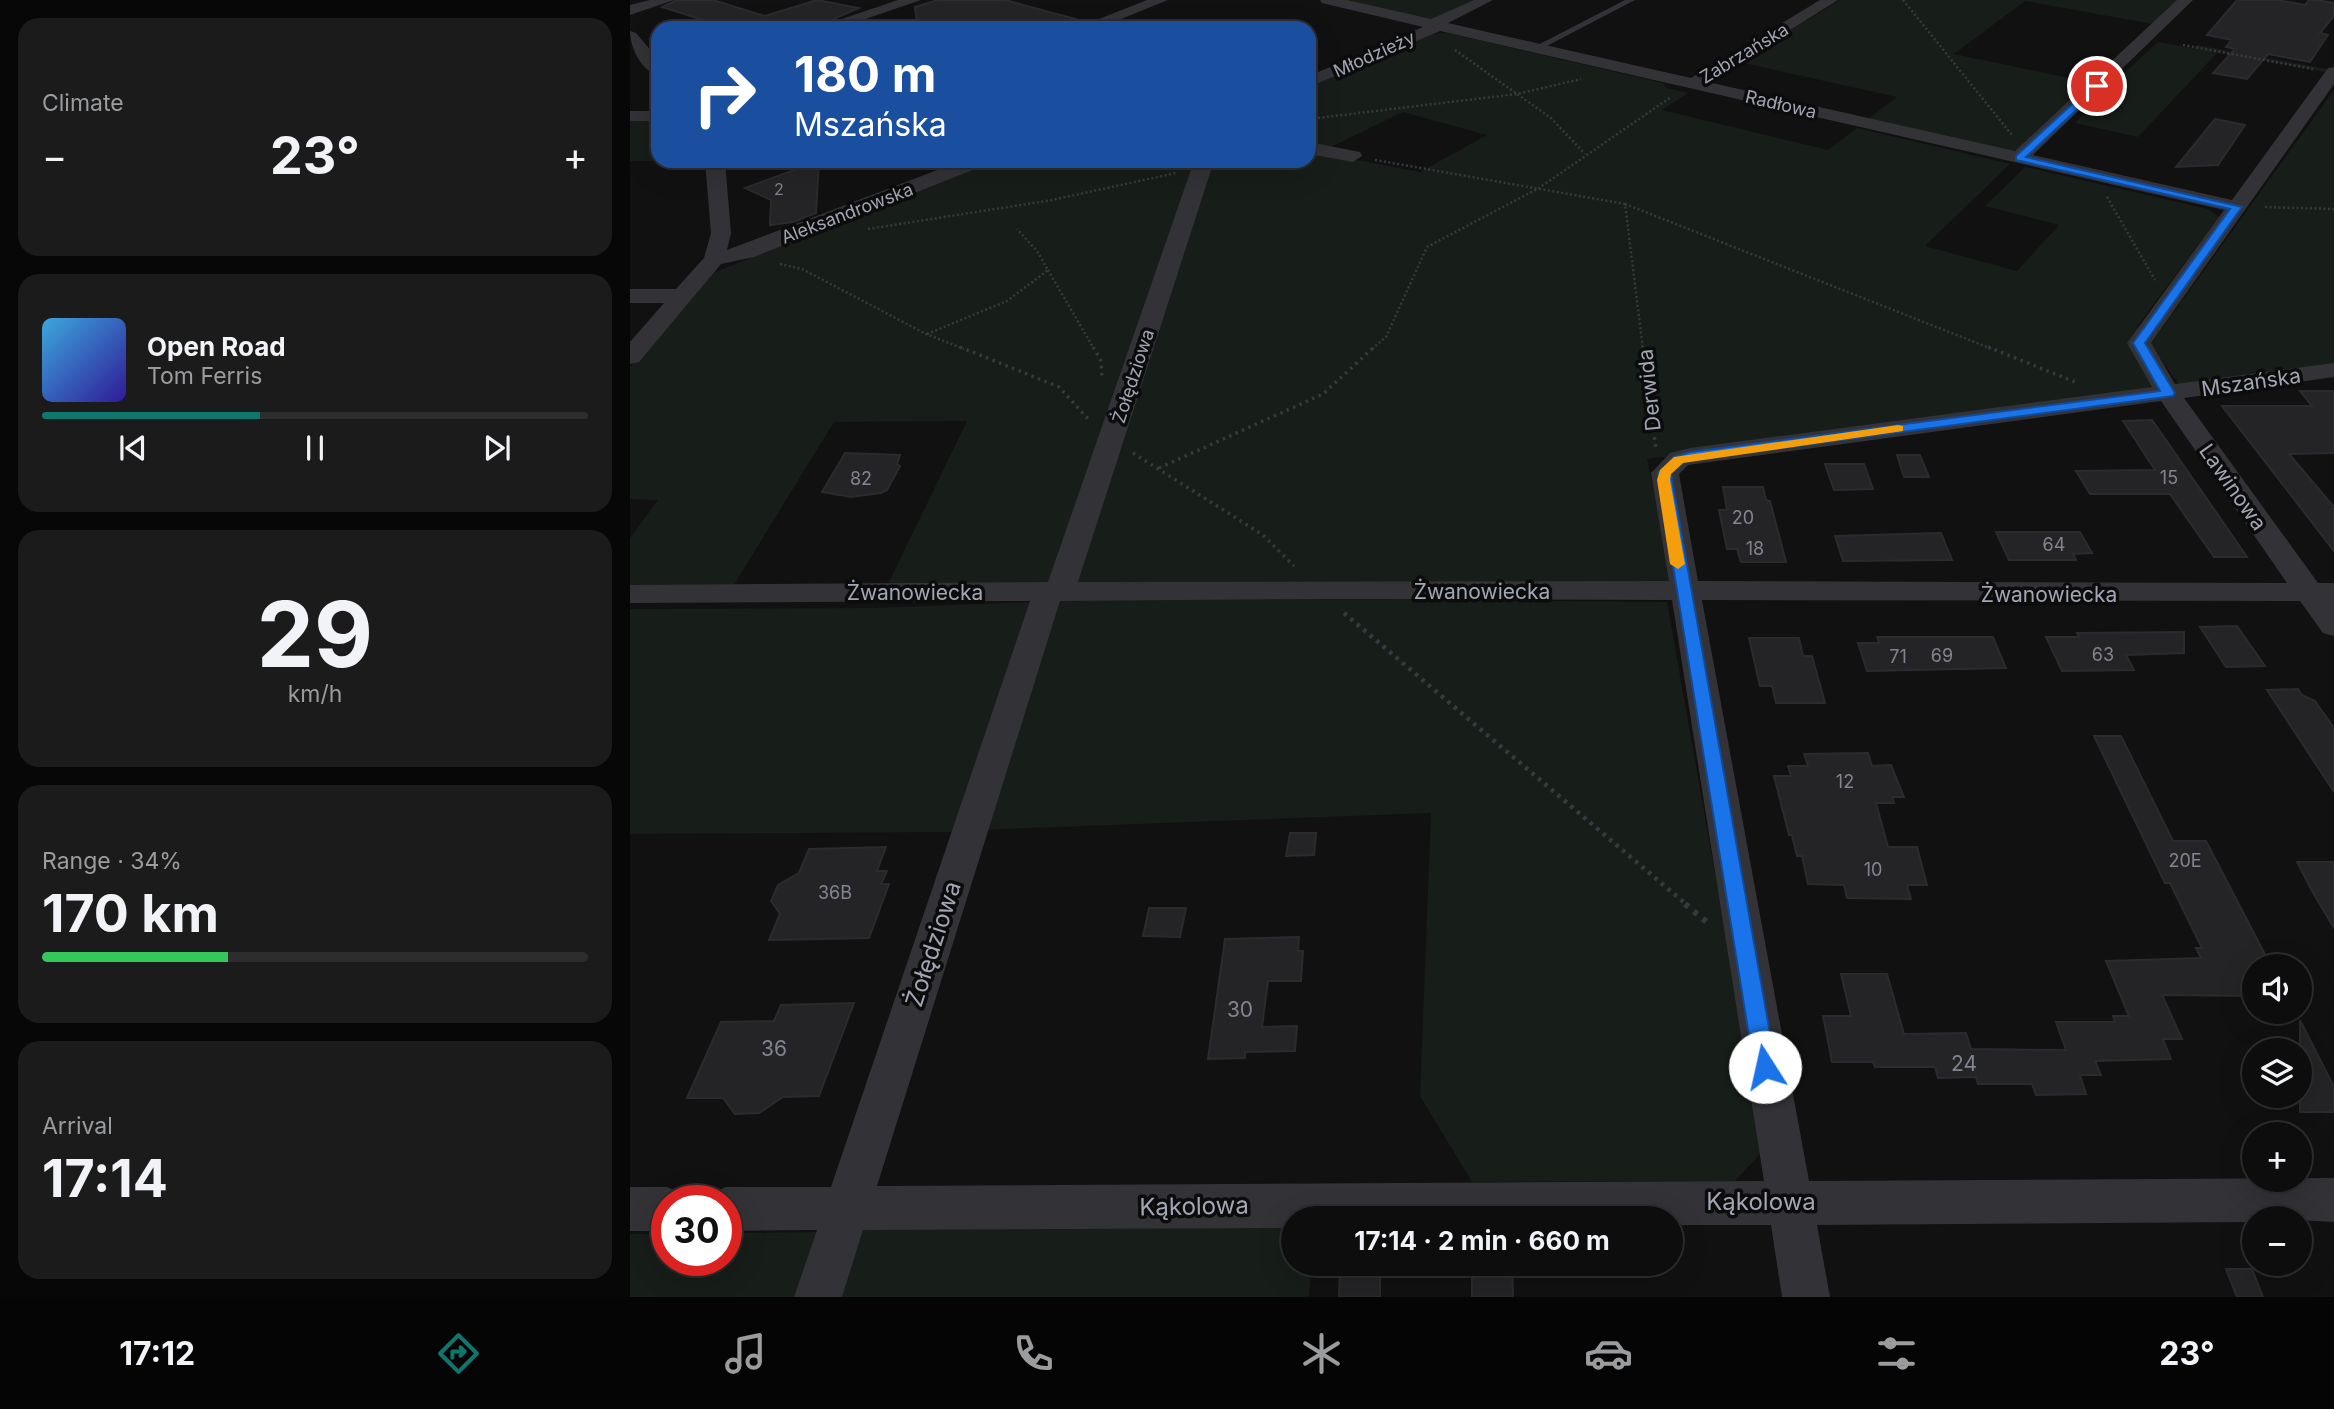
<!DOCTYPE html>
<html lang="en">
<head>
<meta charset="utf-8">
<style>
	body { margin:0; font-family:Inter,sans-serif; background:#1b1b1c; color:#f1f3f6; height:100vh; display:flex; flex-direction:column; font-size:26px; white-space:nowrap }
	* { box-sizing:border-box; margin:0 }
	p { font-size:23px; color:#9a9c9e }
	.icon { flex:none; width:38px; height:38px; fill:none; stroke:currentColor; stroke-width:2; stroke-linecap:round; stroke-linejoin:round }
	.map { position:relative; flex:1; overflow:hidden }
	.sheet { display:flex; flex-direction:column; gap:18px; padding:18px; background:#070708; width:630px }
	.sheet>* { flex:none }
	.hud { position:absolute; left:21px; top:21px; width:665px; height:147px; border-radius:21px; box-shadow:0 7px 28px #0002,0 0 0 2px #2d2d2e; background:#1a4fa0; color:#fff; overflow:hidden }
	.fabs { position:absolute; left:1612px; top:954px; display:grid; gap:14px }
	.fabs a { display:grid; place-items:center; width:70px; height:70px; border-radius:50%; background:#0d0d0e; box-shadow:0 7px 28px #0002,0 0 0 2px #2d2d2e; font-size:35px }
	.speed { position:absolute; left:21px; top:1185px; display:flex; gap:14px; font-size:35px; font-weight:700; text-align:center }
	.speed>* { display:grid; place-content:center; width:91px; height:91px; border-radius:50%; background:#0d0d0e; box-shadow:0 7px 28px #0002,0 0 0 2px #2d2d2e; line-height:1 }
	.speed .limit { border:10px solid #d22; background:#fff; color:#111 }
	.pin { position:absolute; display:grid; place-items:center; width:60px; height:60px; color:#fff; margin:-30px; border:4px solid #fff; border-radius:50%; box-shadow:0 2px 7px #0007 }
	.me { position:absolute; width:77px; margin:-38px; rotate:350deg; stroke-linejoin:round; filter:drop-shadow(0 0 5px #0008) }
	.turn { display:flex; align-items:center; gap:24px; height:147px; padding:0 28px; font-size:32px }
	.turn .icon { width:91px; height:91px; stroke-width:2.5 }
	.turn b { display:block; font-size:49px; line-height:60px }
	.big { font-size:52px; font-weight:700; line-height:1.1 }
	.sheet .widget { flex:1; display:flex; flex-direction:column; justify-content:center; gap:10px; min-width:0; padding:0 24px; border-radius:21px; background:#1b1b1c }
	.sheet .dial { align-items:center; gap:0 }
	.dial b { font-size:91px; line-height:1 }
	.song { display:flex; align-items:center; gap:21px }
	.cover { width:84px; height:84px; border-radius:10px; background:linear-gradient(135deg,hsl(200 70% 55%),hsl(250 70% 35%)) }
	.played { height:7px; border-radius:4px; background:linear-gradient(90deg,#0f766e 40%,#2d2d2e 40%) }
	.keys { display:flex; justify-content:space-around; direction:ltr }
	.heat { display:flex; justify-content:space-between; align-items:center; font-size:38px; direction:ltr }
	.charge { height:10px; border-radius:5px; background:linear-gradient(90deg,#34c759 34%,#2d2d2e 0) }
	.trip { position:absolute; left:651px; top:1206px; width:402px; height:70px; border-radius:35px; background:#0d0d0e; box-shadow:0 7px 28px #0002,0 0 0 2px #2d2d2e; font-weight:700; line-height:70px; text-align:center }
	.dock { display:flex; height:112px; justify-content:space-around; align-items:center; background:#050506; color:#9a9c9e }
	.dock .icon { width:49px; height:49px }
	.dock .current { color:#0f766e }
	.dock b { font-size:32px; color:#f1f3f6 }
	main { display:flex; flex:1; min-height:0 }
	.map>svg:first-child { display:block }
</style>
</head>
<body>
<main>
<section class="sheet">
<div class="widget"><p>Climate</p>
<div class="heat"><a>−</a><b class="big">23°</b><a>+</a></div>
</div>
<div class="widget">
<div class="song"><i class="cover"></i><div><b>Open Road</b><p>Tom Ferris</p></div></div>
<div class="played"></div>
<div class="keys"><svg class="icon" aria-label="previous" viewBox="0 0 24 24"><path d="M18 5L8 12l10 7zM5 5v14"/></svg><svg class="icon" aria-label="pause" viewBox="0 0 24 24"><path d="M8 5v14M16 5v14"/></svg><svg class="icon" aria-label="next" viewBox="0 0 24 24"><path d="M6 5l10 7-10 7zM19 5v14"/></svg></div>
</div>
<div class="widget dial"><b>29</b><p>km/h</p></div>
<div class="widget"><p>Range · 34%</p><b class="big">170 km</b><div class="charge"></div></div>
<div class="widget"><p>Arrival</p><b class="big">17:14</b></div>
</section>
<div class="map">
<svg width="1704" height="1297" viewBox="0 0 1704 1297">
	<rect width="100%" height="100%" fill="#111112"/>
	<path fill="#171d19" d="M711,0h140l-41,18 -14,1z
		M1210,0h343l-25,25 -133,-24 -71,53 139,29 -69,67 -18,1 -139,-31 30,-23 -158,-35z
		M817,33l216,50 3,5 22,5 -26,17 166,40 29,-22 153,36 -85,82 92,25 42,-46 -74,-19 40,-39 183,42 11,8 -80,107 -8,18 18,29 2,15 -10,5 -494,68 26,123 -601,3 142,-424h95v-10l111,21 67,-37 -84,-23 -74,36 -20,-4v-58l123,-52z
		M1528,42l35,6 4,-3 130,24 -2,3 -107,-20 -80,85 -63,-14 37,-39z
		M1704,90v274l-155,20 -29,-39z
		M0,118h28v43h-28z
		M360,161h208l-146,423 -165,2 80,-165 -133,1 -102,166h-102v-50l28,-38 -28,-1v-132l81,-93z
		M427,597l610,5 97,548 -29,31 -263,1 -52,-86 11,-283 -453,17z
		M403,602l-81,230 -322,2v-225l246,-1z
		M663,1226v38h19l-3,33h-477l23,-69z
		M195,1232l-23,65h-172v-63h37v26h59v-27z"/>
	<path fill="#242426" stroke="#2b2b2e" stroke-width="2" d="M47,0h36l52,16 52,-16 42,8 -47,20h-83l-67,-21z
		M308,0h67l74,20 -1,4 -4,4h-156l-3,-21z
		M1607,0h40l28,5 4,-5h7l18,3v13l-14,17 8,2 -18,27 -42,-8 -21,25 -34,-6 22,-24 -9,-2 6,-7 -25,-5z
		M1585,119l30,6 -27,40 -42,2z
		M189,161l-3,52 -23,9 -23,3 1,-25 -26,-12z
		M1670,391h34v62l-45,1 45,53v44l-112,-145h90z
		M1522,420l53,76 42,61h-33l-44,-63h-80l-14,-23 79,-1 -32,-49z
		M215,453l55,2 -3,9 3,2 -13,24 -6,3 -30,4 -29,-5z
		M1267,455h23l9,22h-25z
		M1195,464h39l9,25 -39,1z
		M1093,487h40l3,13 4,1 16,61h-45l-4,-13h-10l-8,-39h8z
		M1366,532h84l12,21 -19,1 3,6h-67z
		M1311,533l11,27 -109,1 -8,-25z
		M1607,626l28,40 -39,1 -26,-40z
		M1554,632v21l-58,2 8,15 -72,1 -16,-34h33l-2,-4z
		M1247,637h116l13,31 -139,3 -9,-28h21z
		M1119,638h50l4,18h9l13,47h-49l-4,-17h-12z
		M1668,689l4,6 13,6 19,27v64l-67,-102z
		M1464,736h27l52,105h33l65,125h-17v30l-92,-1 20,44h-19l8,20 -76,2 6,14h-21l6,19 -50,1 -4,-11h-54l-2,-7 -38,1 -3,-11h-60l-2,-5h-41l-9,-46h28l-10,-42h46l17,60 62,-1 5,16 95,1 -10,-28h59l-2,-6h16l-23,-55 95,-3 -5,-10h6l-32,-65h-5z
		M1238,753l4,13 19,-1 13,32h-12l2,6h-18l12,44h29l10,38h-20l4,14 -64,-1 -3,-13 -36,-1 -6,-28h-5l-5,-21h-3l-15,-59h17l-3,-10h20l-4,-12z
		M660,833h26l-2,22 -28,1z
		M256,847l-9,24h10l-6,13h8l-20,54 -100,2 11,-26 -9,-13 7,-16 21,-12 10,-24z
		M1667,862h37v66l-22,-37z
		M519,908h37l-6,29 -37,-1z
		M669,937l-1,14h5l-2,30h-33l-6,46 35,-1 -2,25 -50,1v6l-37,1 17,-120z
		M224,1003l-35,93 -36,1 -24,16 -24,1 -12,-16h-36l34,-76 53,-1 7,-16z
		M1670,1020l34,67v25h-34z
		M710,1264h40v33h-41z
		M842,1264h40l1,33h-41z
		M1596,1269h26l11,28h-26z"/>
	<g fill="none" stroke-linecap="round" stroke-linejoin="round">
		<path stroke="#38393e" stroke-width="2.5" stroke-dasharray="2 2.5" stroke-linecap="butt" d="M1273,0l109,135
			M1553,45l130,24
			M825,50l96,68 34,36
			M679,119l208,-25 64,-15
			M745,160l250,44 18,145
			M1477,197l48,83
			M995,204l367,145
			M1635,207l69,2
			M238,229l184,-29 124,-27
			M150,264l22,5 124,65 38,15
			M418,270l46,79
			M297,334l80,-33 41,-31 -11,-19 -20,-22
			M742,349l14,-12 41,-90 112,-59 132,-91"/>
		<path stroke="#38393e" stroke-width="3.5" stroke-dasharray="2.5 4.5" stroke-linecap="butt" d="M330,347l99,40 31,34
			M463,347l8,14 1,16
			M1013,347l13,103
			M1358,347l87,35
			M503,453l130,82 31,31
			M529,468l164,-74 51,-47"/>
		<path stroke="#38393e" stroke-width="4.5" stroke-dasharray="3.5 5" stroke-linecap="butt" d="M714,613l343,292"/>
		<path stroke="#38393e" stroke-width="6" stroke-dasharray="4.5 7" stroke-linecap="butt" d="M1055,904l23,19"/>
		<path fill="#323237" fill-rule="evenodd" d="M995,0h10l-94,49 -7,-2z"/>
		<path fill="#323237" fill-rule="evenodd" d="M20,0h24l-44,15v-10z
			M268,0h23l-82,28h-24z
			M517,0h21l-69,28h-23z
			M690,0h27l84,19 43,-19h19l-45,23 243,55 129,-78h18l-130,82 307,69 162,-151h16l-160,155 199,45 96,-132 6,-1v17l-183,259 24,41 159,-21v14l-150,21 134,185h16v53l-11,-3 -23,-32 -598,-1 107,581 525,-3v44l-80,-4v4l-437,3 13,72h-48l-11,-72h-100v-7h-378v10l-430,2 -21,67h-48l23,-67 -91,1v-31h-19l3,-6 16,-7h105l199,-586 -400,2v-18l418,-3 146,-421h20l-136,421 591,-1 -18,-108 19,-20 20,-5 462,-61 -25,-44 97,-133 -784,-179 -131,56v-11l114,-49 -101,-24zM1531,401l126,182 -589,-2 -19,-107 9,-9zM688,599l354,1 92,581 -887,5 183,-585z
			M0,31l6,2 22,26v16c-17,-4 -28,-28 -28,-44z
			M0,111h28v10h-28z
			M679,142l51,10 2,4 -9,6 -44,-8z
			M75,161h20l6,72 -4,17 234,-89h27l-3,4 -231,92 -33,7 -82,98 -9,2v-22l34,-39h-34v-14h46l28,-31 7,-25z
			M0,1187h37l16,7 3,6h-19v31h-37z"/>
	</g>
	<path fill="#1a73e8" stroke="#114b97" stroke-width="2" d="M1464,84l8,2 -76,71 216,50 -97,136 30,50 -2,3 -482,64 -7,2 -13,12 105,593 -3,6 -8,3 -7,-3 -4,-6 -96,-594 16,-16 16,-5 470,-61 -27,-48 97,-134 -214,-49v-4z"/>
	<path fill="#f59e0b" d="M1268,425l5,1v5l-220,32 -12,11 -1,6 15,84 -7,5 -8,-5 -13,-84 3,-10 14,-13z"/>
	<g text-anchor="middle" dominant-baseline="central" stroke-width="7" stroke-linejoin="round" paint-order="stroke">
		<g font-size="16" fill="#82848f">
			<text x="149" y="189">2</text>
		</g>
		<g font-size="18" fill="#a2a5b3" stroke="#0c0c0d">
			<text transform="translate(1114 53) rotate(-31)">Zabrzańska</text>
			<text transform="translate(744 54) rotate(-24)">Młodzieży</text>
			<text transform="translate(1151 104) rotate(13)">Radłowa</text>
			<text transform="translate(217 213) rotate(-21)">Aleksandrowska</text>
			<text transform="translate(503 376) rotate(-72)">Żołędziowa</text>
		</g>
		<g font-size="18" fill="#82848f">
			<text x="1539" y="477">15</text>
			<text x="231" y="478">82</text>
			<text x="1113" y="517">20</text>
			<text x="1424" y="544">64</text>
			<text x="1125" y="548">18</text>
			<text x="1473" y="654">63</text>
			<text x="1312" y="655">69</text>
			<text x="1268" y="656">71</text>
			<text x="1215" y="781">12</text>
			<text x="1555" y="860">20E</text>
			<text x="1243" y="869">10</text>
			<text x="205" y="892">36B</text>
		</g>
		<g font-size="21" fill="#a2a5b3" stroke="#0c0c0d">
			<text transform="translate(1621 382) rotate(-8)">Mszańska</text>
			<text transform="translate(1019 390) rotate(-96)">Derwida</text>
			<text transform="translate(1603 487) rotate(55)">Lawinowa</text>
			<text x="852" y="591">Żwanowiecka</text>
			<text x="285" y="592">Żwanowiecka</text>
			<text x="1419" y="594">Żwanowiecka</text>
		</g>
		<g font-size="21" fill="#82848f">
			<text x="610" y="1009">30</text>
			<text x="144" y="1048">36</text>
			<text x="1334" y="1063">24</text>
		</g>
		<g font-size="24" fill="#a2a5b3" stroke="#0c0c0d">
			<text transform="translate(303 944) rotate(-72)">Żołędziowa</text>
			<text x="1131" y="1201">Kąkolowa</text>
			<text transform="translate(564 1206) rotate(-1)">Kąkolowa</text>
		</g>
	</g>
</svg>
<div class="fabs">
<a><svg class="icon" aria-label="sound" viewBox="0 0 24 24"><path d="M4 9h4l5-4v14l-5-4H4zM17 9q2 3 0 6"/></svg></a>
<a><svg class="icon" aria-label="layers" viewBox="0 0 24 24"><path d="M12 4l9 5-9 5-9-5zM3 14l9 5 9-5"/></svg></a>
<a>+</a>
<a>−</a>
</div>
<div class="speed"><div class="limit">30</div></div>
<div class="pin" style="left:1467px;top:86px;background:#d93025"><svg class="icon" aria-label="arrive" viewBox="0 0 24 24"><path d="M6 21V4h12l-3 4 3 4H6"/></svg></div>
<svg class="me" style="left:1135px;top:1067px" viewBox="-20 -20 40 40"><circle r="19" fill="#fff"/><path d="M0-13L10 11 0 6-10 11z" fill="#1a73e8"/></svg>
<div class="trip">17:14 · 2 min · 660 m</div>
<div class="hud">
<div class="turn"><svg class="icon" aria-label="right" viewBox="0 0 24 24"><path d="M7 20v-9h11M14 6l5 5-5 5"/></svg><div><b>180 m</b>Mszańska</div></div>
</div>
</div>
</main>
<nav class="dock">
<b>17:12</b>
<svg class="icon current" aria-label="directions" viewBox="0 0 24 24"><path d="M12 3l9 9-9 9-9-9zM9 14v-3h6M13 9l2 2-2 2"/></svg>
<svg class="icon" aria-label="music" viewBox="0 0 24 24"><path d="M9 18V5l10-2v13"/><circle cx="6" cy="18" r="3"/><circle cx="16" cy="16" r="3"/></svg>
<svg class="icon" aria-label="phone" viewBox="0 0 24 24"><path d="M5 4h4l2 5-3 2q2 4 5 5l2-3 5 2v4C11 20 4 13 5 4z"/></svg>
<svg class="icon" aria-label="climate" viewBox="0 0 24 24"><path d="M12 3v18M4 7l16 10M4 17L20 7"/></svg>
<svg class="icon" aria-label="car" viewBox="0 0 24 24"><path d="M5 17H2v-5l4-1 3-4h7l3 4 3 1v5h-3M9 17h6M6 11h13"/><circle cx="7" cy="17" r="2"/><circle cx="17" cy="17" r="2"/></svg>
<svg class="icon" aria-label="filters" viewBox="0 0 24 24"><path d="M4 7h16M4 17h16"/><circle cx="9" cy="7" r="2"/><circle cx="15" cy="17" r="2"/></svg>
<b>23°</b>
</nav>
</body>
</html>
